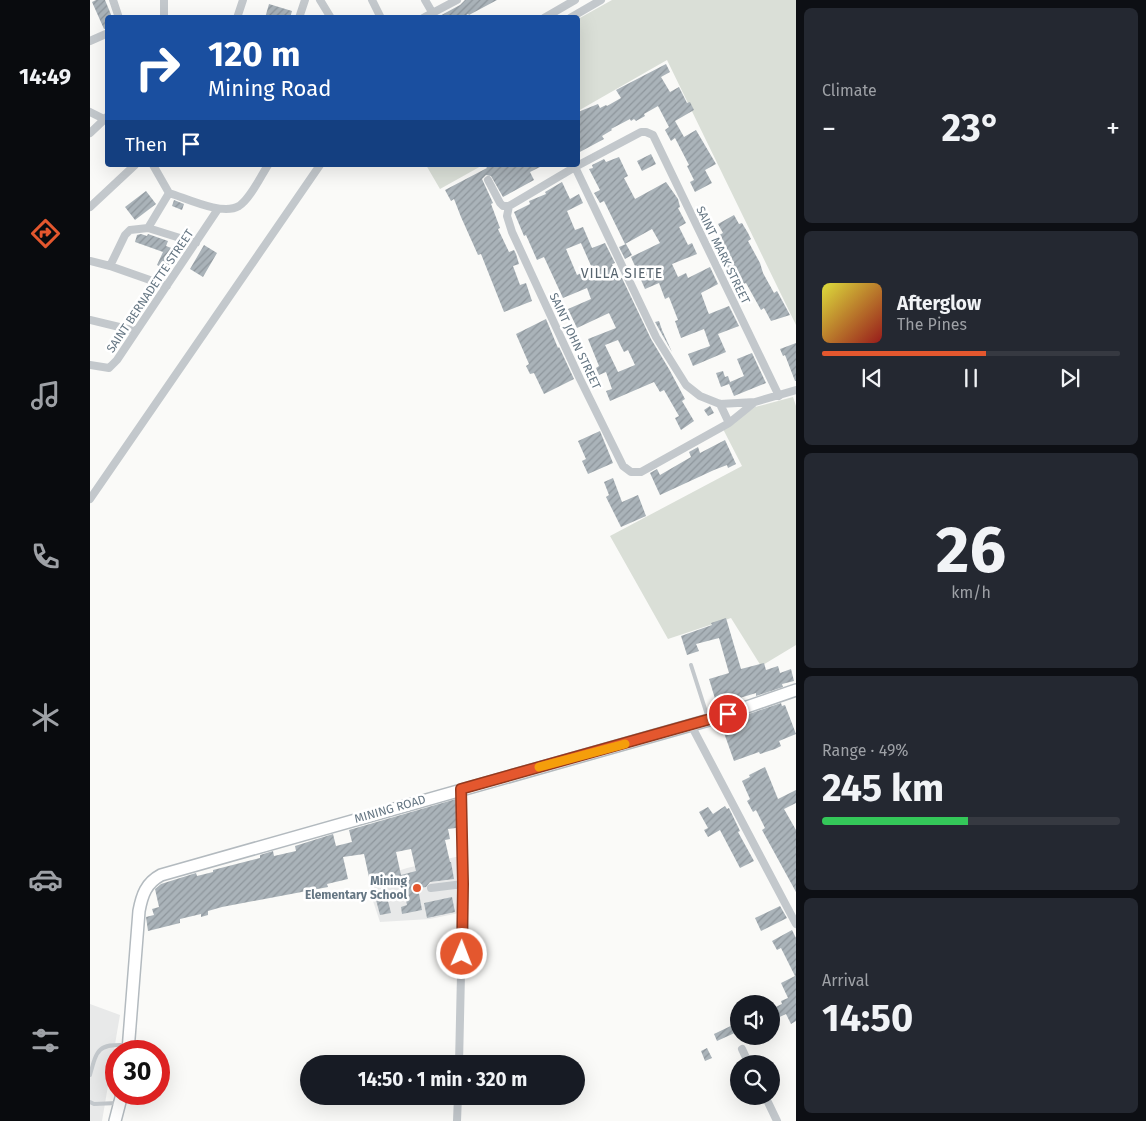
<!DOCTYPE html>
<html lang="en">
<head>
<meta charset="utf-8">
<style>
	body { margin:0; font-family:"Fira Sans",sans-serif; background:#242831; color:#f1f3f6; height:100vh; display:flex; flex-direction:column; font-size:19px; white-space:nowrap }
	* { box-sizing:border-box; margin:0 }
	p { font-size:16px; color:#9ea1a6 }
	.icon { flex:none; width:28px; height:28px; fill:none; stroke:currentColor; stroke-width:2; stroke-linecap:round; stroke-linejoin:round }
	.map { position:relative; flex:1; overflow:hidden }
	.side { display:flex; flex-direction:column; gap:8px; padding:8px; background:#0d0f14; width:350px }
	.side>* { flex:none }
	.top-card { position:absolute; left:15px; top:15px; width:475px; height:152px; border-radius:5px; box-shadow:0 5px 20px #0002; background:#1a4fa0; color:#fff; overflow:hidden }
	.buttons { position:absolute; left:640px; top:995px; display:grid; gap:10px }
	.buttons a { display:grid; place-items:center; width:50px; height:50px; border-radius:50%; background:#171b24; box-shadow:0 5px 20px #0002; font-size:25px }
	.speed { position:absolute; left:15px; top:1040px; display:flex; gap:10px; font-size:25px; font-weight:700; text-align:center }
	.speed>* { display:grid; place-content:center; width:65px; height:65px; border-radius:50%; background:#171b24; box-shadow:0 5px 20px #0002; line-height:1 }
	.speed .limit { border:8px solid #d22; background:#fff; color:#111 }
	.pin { position:absolute; display:grid; place-items:center; width:42px; height:42px; color:#fff; margin:-21px; border:2px solid #fff; border-radius:50%; box-shadow:0 1px 5px #0007 }
	.me { position:absolute; width:55px; margin:-28px; rotate:1deg; stroke-linejoin:round; filter:drop-shadow(0 0 4px #0008) }
	.turn { display:flex; align-items:center; gap:18px; height:105px; padding:0 20px; font-size:22px }
	.turn .icon { width:65px; height:65px; stroke-width:2.5 }
	.turn b { display:block; font-size:35px; line-height:42px }
	.then { display:flex; align-items:center; height:48px; padding:0 20px; background:#0003; gap:10px; font-size:19px }
	.big { font-size:38px; font-weight:700; line-height:1.1 }
	.side .widget { flex:1; display:flex; flex-direction:column; justify-content:center; gap:8px; min-width:0; padding:0 18px; border-radius:8px; background:#242831 }
	.side .dial { align-items:center; gap:0 }
	.dial b { font-size:65px; line-height:1 }
	.song { display:flex; align-items:center; gap:15px }
	.cover { width:60px; height:60px; border-radius:8px; background:linear-gradient(135deg,hsl(60 70% 55%),hsl(0 70% 35%)) }
	.played { height:5px; border-radius:2px; background:linear-gradient(90deg,#e4572e 55%,#363941 55%) }
	.keys { display:flex; justify-content:space-around; direction:ltr }
	.heat { display:flex; justify-content:space-between; align-items:center; font-size:28px; direction:ltr }
	.charge { height:8px; border-radius:4px; background:linear-gradient(90deg,#34c759 49%,#363941 0) }
	.trip { position:absolute; left:210px; top:1055px; width:285px; height:50px; border-radius:25px; background:#171b24; box-shadow:0 5px 20px #0002; font-weight:700; line-height:50px; text-align:center }
	main { display:flex; flex:1; min-height:0 }
	.dock { display:flex; flex-direction:column; width:90px; justify-content:space-around; align-items:center; background:#090b0e; color:#9ea1a6 }
	.dock .icon { width:35px; height:35px }
	.dock .selected { color:#e4572e }
	.dock b { font-size:22px; color:#f1f3f6 }
	.map>svg:first-child { display:block }
</style>
</head>
<body>
<main>
<nav class="dock">
<b>14:49</b>
<svg class="icon selected" aria-label="directions" viewBox="0 0 24 24"><path d="M12 3l9 9-9 9-9-9zM9 14v-3h6M13 9l2 2-2 2"/></svg>
<svg class="icon" aria-label="music" viewBox="0 0 24 24"><path d="M9 18V5l10-2v13"/><circle cx="6" cy="18" r="3"/><circle cx="16" cy="16" r="3"/></svg>
<svg class="icon" aria-label="phone" viewBox="0 0 24 24"><path d="M5 4h4l2 5-3 2q2 4 5 5l2-3 5 2v4C11 20 4 13 5 4z"/></svg>
<svg class="icon" aria-label="climate" viewBox="0 0 24 24"><path d="M12 3v18M4 7l16 10M4 17L20 7"/></svg>
<svg class="icon" aria-label="car" viewBox="0 0 24 24"><path d="M5 17H2v-5l4-1 3-4h7l3 4 3 1v5h-3M9 17h6M6 11h13"/><circle cx="7" cy="17" r="2"/><circle cx="17" cy="17" r="2"/></svg>
<svg class="icon" aria-label="filters" viewBox="0 0 24 24"><path d="M4 7h16M4 17h16"/><circle cx="9" cy="7" r="2"/><circle cx="15" cy="17" r="2"/></svg>
</nav>
<div class="map">
<svg width="706" height="1121" viewBox="0 0 706 1121">
	<defs>
		<pattern id="building-hatch" width="6" height="6" patternUnits="userSpaceOnUse" patternTransform="scale(1.25)"><rect width="6" height="6" fill="#aab3b9"/><path d="M-1 1l2-2M0 6l6-6M5 7l2-2" fill="none" stroke="#8e969c"/></pattern>
	</defs>
	<rect width="100%" height="100%" fill="#fafaf8"/>
	<path fill="#e8e9e9" d="M370,856l-1,57 -29,6 -50,3 -8,-24 4,-20 31,-10z
		M0,1004l30,11 -18,106h-12z"/>
	<path fill="#dadfd7" d="M522,0h184v325l-129,-265 -89,51v-92z
		M336,165h57l-43,24z
		M703,397l3,9v239l-35,21 -30,-48 -63,21 -58,-103 132,-70 -19,-37 32,-22z"/>
	<path fill="url(#building-hatch)" fill-rule="evenodd" d="M6,0h9l7,17 -4,1v10l-4,1 -12,-27z
		M375,0h32l-28,15 -1,-1 -6,4h-26l24,-13z
		M179,4l23,7 -2,7h-25z
		M576,64l4,8 -9,5 9,15 9,-5 8,16 3,-1 4,8 -19,11 9,16 12,-7 20,34 -11,6 7,13 -17,9 -5,-10 4,-2 -7,-14 2,-1 -14,-27 -4,3 -6,-11 4,-3 -11,-21 -14,8 1,2 -9,5 -2,-2 -3,2 -1,-2 -19,10 1,1 -10,6 2,3 -26,14v-41l20,-8 2,4 6,-3 1,1 14,-8 -5,-8z
		M561,154l5,10 -14,7 -5,-10z
		M529,157l9,19 -4,2 11,21 31,-17 12,17 2,8 -2,1 8,15 -7,4 9,18 4,-2 5,11 -25,10 6,13 8,-4 2,5 22,-11 8,17 -17,9 7,19 1,2 20,-8 10,20 -21,8 8,18 -33,14 -5,-12 22,-8 -6,-17 -23,9 -6,-17 3,-1 -9,-23 -4,2 -6,-16 -14,6 -14,-32 29,-14 -8,-14 -27,15 -21,-43 -4,2 -6,-10 6,-3 -11,-21 4,-1 -1,-3 12,-6 2,3z
		M395,165h59l-14,7 4,8 -31,17 -12,-21 -5,-1 -4,4 11,24 -2,1 9,24 -2,1 11,23 5,-2 2,4 3,10 -6,2 7,19 6,-2 6,18 -28,11 -23,-58 -3,1 -17,-38 -7,-18 -3,2 -6,-11 42,-22z
		M472,182l8,17 9,-5 4,9 -16,8 8,19 8,-3 9,21 13,-5 10,20 -3,1 7,15 3,-1 29,61 18,30 16,30 -3,2 12,20 -13,9 -6,-12 4,-2 -15,-26 -4,2 -6,-10 -44,19 -4,-10 6,-2 -6,-17 -7,3 -3,-7 3,-2 -11,-27 28,-11 -7,-15 -32,15 -9,-19 23,-10 -4,-11 -24,10 -19,-41 -7,3 -11,-25 -2,1 -10,-24 16,-8 -1,-3 17,-7 -1,-2zM491,243l11,25 -15,7 -11,-26zM528,340l6,12 4,-2 7,15 -17,7 -13,-27z
		M56,191l10,13 -21,16 -10,-13z
		M84,200l10,4 -2,6 -10,-4z
		M644,215l5,9 3,-1 6,10 3,6 -3,2 12,22 3,10 11,20 3,-2 13,24 -19,6 -7,-13 -3,2 -15,-27 -8,4 -15,-28 2,-2 -11,-19 9,-5 -5,-9z
		M51,234l6,2 1,-2 20,7 -2,5 16,6 -6,9 -3,-1 -3,8 -5,-2 -1,3 -7,-4 6,-13 -28,-10 2,-7z
		M536,244l6,11 -7,4 -6,-12z
		M114,245l13,8 -14,24 -13,-8z
		M456,319l12,29 1,-1 2,4 13,28 -30,15 -10,-21 -4,1 -4,-8 3,-2 -13,-30z
		M569,321l3,9 10,22 -17,-30z
		M706,343v38h-1l-10,-26 -2,1 -3,-7z
		M662,353l14,30 -32,13 -5,-12 -8,3 -5,-14 7,-2 2,6 3,-1 2,6 14,-6 -7,-17z
		M620,406l4,7 -6,3 -4,-6z
		M510,431l13,32 -25,11 -6,-13 4,-2 -8,-18z
		M635,440l11,24 -8,4 -1,-3 -13,5 -54,25 -10,-22 7,-4 3,6 31,-18 -2,-5 9,-5 2,6z
		M523,478l9,24 16,-7 8,21 -25,11 -15,-30 3,-2 -5,-13z
		M636,618l15,51 23,-6 2,7 12,-4 2,7 11,-4 3,12 -12,3 1,3 -27,9v-3l-39,12 -8,-26 20,-6 -10,-35 -23,6 3,7 -12,4 -6,-19 31,-11 -1,-2z
		M691,703l1,3 3,-1 11,29 -17,7 2,5 -6,3 -15,5 -1,-2 -25,9 -11,-31 25,-9 -2,-6z
		M675,767l13,32 18,-9v13l-12,6 12,21v62l-34,-62 3,-2 -9,-18 -3,2 -6,-11 3,-2 -8,-18 8,-4 -1,-2z
		M366,799v29l-8,1 2,10 -5,1 5,22h1l3,17 -24,3 -4,5 -8,1 4,22 -20,4 -1,-7 6,-2 -5,-22 -18,4 -3,-13 -12,3 -5,-23 -21,3 5,22 -21,5 1,3 -106,20 -14,4v4l-7,2v-3l-21,5v4l-32,8 -2,-14 8,-2 -2,-6 7,-2 -4,-18 6,-5 35,-11 1,3 16,-4v-2l47,-12v-3l13,-4 1,5 22,-5 -1,-5 38,-12 3,12 16,-4 -3,-12zM321,849l5,22 -15,4 -5,-23z
		M635,806l2,3 2,-1 11,23 -2,1 16,29 -14,7 -20,-38 -12,7 -4,-7 4,-2 -9,-16 9,-5 5,7z
		M296,893l5,20 -11,2 -5,-19z
		M362,897l3,15 -28,6 -3,-15z
		M690,906l7,12 -26,13 -6,-13z
		M702,930l4,8v83l-5,3 -5,-10 -15,7v-12l11,-5 -1,-3 7,-3 -7,-15 14,-7 -14,-28 -4,2 -5,-9z
		M647,1023l2,8 -22,10 -3,-7z
		M617,1048l5,10 -7,3 -4,-10z"/>
	<g fill="none" stroke-linecap="round" stroke-linejoin="round">
		<defs>
			<path id="secondary" d="M38,1051l11,-140c3,-16 7,-28 22,-36l548,-155 87,-30
				M25,1121l7,-27"/>
		</defs>
		<use href="#secondary" stroke="#b3babf" stroke-width="14"/>
		<path stroke="#c3c8cc" stroke-width="4" d="M601,665l17,53
			M0,1075c7,-26 8,-31 36,-30
			M0,1102l4,2 23,-1"/>
		<path stroke="#c3c8cc" stroke-width="8" d="M23,0l6,18
			M74,0v18
			M230,0l11,18
			M282,0l9,18
			M335,0l7,12
			M147,18l6,-18
			M209,18l6,-18
			M333,18l34,-18
			M454,18l31,-18
			M480,18l31,-18
			M0,41l18,-8
			M0,112l14,7
			M0,133l18,-17
			M63,165l16,28c17,5 53,23 70,13 11,-7 22,-30 29,-41
			M485,167l81,170 30,48 14,11 20,8 35,-2
			M398,180l12,23 3,3h6
			M419,206l-2,10 5,16 68,147 43,87 8,6h10l88,-49 26,-21 41,-12
			M419,206l66,-39 66,-35h5l7,3 126,261
			M0,207l45,-42
			M58,228l48,15
			M0,261l20,5 57,20
			M20,266l15,-31 5,-5 18,-2 21,-35
			M0,320l46,11
			M0,365l19,3 8,-8 101,-151
			M630,404l9,19
			M0,499l230,-334
			M601,725l105,199
			M341,888l32,-4
			M652,1049l7,15
			M369,1064l4,-180 -2,-95
			M675,1096l12,25
			M367,1121l1,-25"/>
		<use href="#secondary" stroke="#fff" stroke-width="11"/>
	</g>
	<g fill="none" stroke-linecap="round" stroke-linejoin="round">
		<defs>
			<path id="route" d="M372,954l1,-70 -2,-95 267,-75"/>
		</defs>
		<use href="#route" stroke="#94391e" stroke-width="12"/>
		<use href="#route" stroke="#e4572e" stroke-width="9"/>
		<path stroke="#f59e0b" stroke-width="9" d="M449,767l86,-23"/>
	</g>
	<circle fill="#e4572e" stroke="#fff" stroke-width="2" cx="327" cy="888" r="5"/>
	<g text-anchor="middle" dominant-baseline="central" stroke-width="5" stroke-linejoin="round" paint-order="stroke">
		<g font-size="12" fill="#657683" stroke="#fff">
			<text transform="translate(633 255) rotate(64)">SAINT MARK STREET</text>
			<text transform="translate(60 291) rotate(-56)">SAINT BERNADETTE STREET</text>
			<text transform="translate(485 341) rotate(65)">SAINT JOHN STREET</text>
			<text transform="translate(300 809) rotate(-16)">MINING ROAD</text>
		</g>
		<g font-size="12" font-weight="bold" fill="#657683" stroke="#fff" text-anchor="end">
			<text x="317" y="881">Mining<tspan x="317" dy="14">Elementary School</tspan></text>
		</g>
		<g font-size="14" letter-spacing="1" fill="#57646e" stroke="#fff">
			<text x="532" y="273">VILLA SIETE</text>
		</g>
	</g>
</svg>
<div class="buttons">
<a><svg class="icon" aria-label="sound" viewBox="0 0 24 24"><path d="M4 9h4l5-4v14l-5-4H4zM17 9q2 3 0 6"/></svg></a>
<a><svg class="icon" aria-label="search" viewBox="0 0 24 24"><circle cx="10" cy="10" r="6"/><path d="M15 15l6 6"/></svg></a>
</div>
<div class="speed"><div class="limit">30</div></div>
<div class="pin" style="left:638px;top:714px;background:#d93025"><svg class="icon" aria-label="arrive" viewBox="0 0 24 24"><path d="M6 21V4h12l-3 4 3 4H6"/></svg></div>
<svg class="me" style="left:372px;top:954px" viewBox="-20 -20 40 40"><circle r="17" fill="#e4572e" stroke="#fff" stroke-width="3"/><path d="M0-11L8 9 0 5-8 9z" fill="#fff"/></svg>
<div class="trip">14:50 · 1 min · 320 m</div>
<div class="top-card">
<div class="turn"><svg class="icon" aria-label="right" viewBox="0 0 24 24"><path d="M7 20v-9h11M14 6l5 5-5 5"/></svg><div><b>120 m</b>Mining Road</div></div>
<div class="then">Then<svg class="icon" aria-label="arrive" viewBox="0 0 24 24"><path d="M6 21V4h12l-3 4 3 4H6"/></svg></div>
</div>
</div>
<section class="side">
<div class="widget"><p>Climate</p>
<div class="heat"><a>−</a><b class="big">23°</b><a>+</a></div>
</div>
<div class="widget">
<div class="song"><i class="cover"></i><div><b>Afterglow</b><p>The Pines</p></div></div>
<div class="played"></div>
<div class="keys"><svg class="icon" aria-label="previous" viewBox="0 0 24 24"><path d="M18 5L8 12l10 7zM5 5v14"/></svg><svg class="icon" aria-label="pause" viewBox="0 0 24 24"><path d="M8 5v14M16 5v14"/></svg><svg class="icon" aria-label="next" viewBox="0 0 24 24"><path d="M6 5l10 7-10 7zM19 5v14"/></svg></div>
</div>
<div class="widget dial"><b>26</b><p>km/h</p></div>
<div class="widget"><p>Range · 49%</p><b class="big">245 km</b><div class="charge"></div></div>
<div class="widget"><p>Arrival</p><b class="big">14:50</b></div>
</section>
</main>
</body>
</html>
